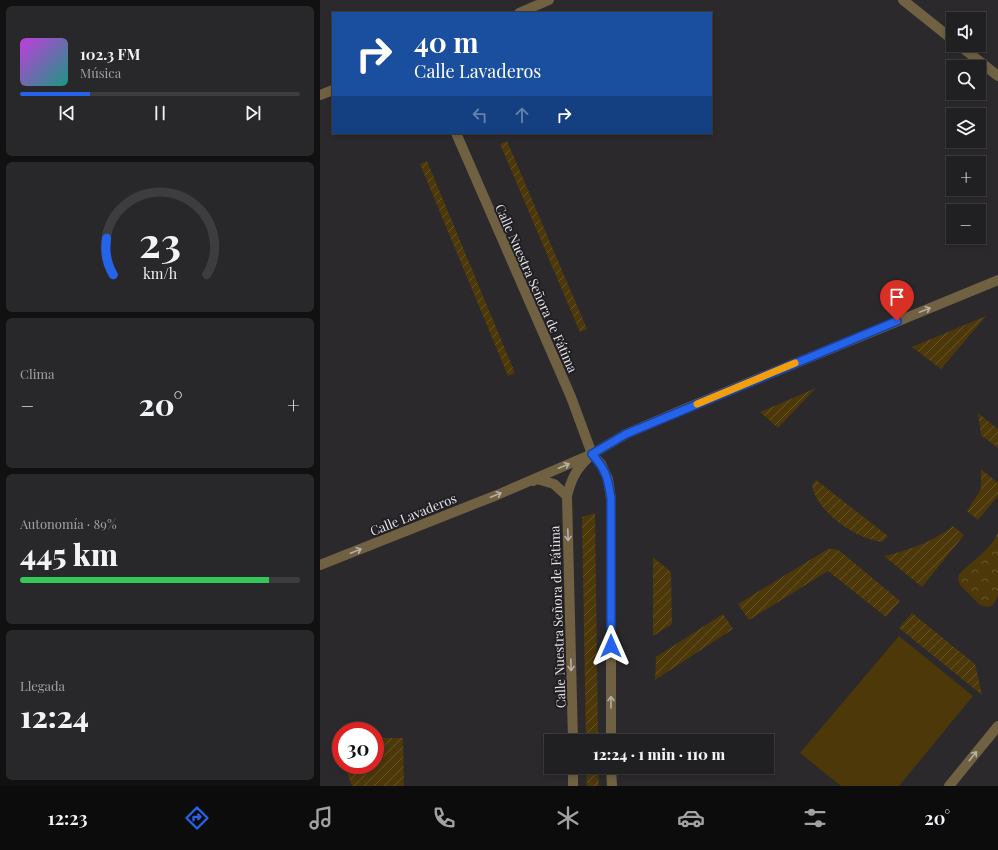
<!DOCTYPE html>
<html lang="es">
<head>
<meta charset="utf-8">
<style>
	body { margin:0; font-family:"Playfair Display",serif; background:#28272a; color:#f1f3f6; height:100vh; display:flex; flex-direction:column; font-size:15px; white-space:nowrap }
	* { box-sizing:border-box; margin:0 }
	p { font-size:13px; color:#a2a2a5 }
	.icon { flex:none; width:22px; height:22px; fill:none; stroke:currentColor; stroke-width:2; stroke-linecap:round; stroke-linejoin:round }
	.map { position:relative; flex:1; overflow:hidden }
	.details { display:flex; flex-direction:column; gap:6px; padding:6px; background:#121112; width:320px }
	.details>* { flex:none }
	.top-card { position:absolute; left:12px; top:12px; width:380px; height:122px; border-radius:0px; box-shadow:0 2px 6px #0003,0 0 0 1px #3d3d3f; background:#1a4fa0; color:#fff; overflow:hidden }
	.fabs { position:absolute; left:626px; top:12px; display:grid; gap:8px }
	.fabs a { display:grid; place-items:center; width:40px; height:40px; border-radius:0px; background:#201f21; box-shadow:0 2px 6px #0003,0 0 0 1px #3d3d3f; font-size:20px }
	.speed { position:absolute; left:12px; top:722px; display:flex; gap:8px; font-size:20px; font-weight:700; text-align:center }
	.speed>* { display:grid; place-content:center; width:52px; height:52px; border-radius:50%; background:#201f21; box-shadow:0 2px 6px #0003,0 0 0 1px #3d3d3f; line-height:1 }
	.speed .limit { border:6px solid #d22; background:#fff; color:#111 }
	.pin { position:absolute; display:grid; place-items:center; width:34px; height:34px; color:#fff; margin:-41px -17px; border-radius:50% 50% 50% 0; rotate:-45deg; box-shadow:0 0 4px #0007 }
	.pin .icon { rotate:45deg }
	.me { position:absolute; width:44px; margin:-22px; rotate:0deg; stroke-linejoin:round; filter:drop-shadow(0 0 3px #0008) }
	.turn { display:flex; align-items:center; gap:14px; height:84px; padding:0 16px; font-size:18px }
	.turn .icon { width:52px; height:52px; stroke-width:2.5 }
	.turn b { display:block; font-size:28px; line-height:34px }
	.lanes { display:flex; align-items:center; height:38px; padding:0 16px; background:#0003; justify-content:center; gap:20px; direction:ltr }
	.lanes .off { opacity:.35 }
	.big { font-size:30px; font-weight:800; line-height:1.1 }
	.details .card { flex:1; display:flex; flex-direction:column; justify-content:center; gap:6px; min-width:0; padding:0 14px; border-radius:6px; background:#28272a }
	.details .dial { align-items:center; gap:0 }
	.dial svg { height:104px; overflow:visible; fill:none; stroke:#3d3d3f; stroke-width:7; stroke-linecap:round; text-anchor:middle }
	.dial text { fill:#f1f3f6; stroke:none }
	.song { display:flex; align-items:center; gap:12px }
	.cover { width:48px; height:48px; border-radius:6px; background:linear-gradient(135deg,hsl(290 70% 55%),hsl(170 70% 35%)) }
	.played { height:4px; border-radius:2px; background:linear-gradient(90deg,#2563eb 25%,#3d3d3f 25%) }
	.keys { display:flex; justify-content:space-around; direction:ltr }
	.heat { display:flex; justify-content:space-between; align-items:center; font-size:22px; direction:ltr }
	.charge { height:6px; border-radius:3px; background:linear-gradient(90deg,#34c759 89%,#3d3d3f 0) }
	.trip { position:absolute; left:224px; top:734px; width:230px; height:40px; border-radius:0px; background:#201f21; box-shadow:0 2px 6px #0003,0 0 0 1px #3d3d3f; font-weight:800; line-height:40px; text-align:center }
	.tab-bar { display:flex; height:64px; justify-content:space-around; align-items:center; background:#0d0c0d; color:#a2a2a5 }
	.tab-bar .icon { width:28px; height:28px }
	.tab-bar .active { color:#2563eb }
	.tab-bar b { font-size:18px; color:#f1f3f6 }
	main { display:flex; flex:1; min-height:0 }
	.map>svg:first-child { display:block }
</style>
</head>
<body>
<main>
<section class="details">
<div class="card">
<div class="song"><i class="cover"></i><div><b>102.3 FM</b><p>Música</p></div></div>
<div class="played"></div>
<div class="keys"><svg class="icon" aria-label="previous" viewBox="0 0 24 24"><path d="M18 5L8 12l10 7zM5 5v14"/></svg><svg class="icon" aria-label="pause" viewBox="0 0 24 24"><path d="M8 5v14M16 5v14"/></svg><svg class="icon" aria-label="next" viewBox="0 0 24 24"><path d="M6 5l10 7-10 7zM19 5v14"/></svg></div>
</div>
<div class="card dial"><svg viewBox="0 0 100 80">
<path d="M14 69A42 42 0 1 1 86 69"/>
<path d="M14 69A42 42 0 0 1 9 41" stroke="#2563eb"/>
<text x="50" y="56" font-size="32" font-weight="700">23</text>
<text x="50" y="72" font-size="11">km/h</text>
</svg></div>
<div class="card"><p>Clima</p>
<div class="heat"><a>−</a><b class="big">20°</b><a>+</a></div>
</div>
<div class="card"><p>Autonomía · 89%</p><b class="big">445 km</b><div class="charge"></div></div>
<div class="card"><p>Llegada</p><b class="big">12:24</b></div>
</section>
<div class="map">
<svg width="678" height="786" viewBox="0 0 678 786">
	<defs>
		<pattern id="forest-crowns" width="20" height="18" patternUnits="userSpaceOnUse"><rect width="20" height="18" fill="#4c3809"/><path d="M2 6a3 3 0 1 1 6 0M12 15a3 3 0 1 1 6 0" fill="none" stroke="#66552d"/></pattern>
		<pattern id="garden-furrows" width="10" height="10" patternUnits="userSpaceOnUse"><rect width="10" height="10" fill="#4c3809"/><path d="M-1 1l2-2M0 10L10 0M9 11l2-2" fill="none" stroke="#66552d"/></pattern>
	</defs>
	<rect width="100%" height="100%" fill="#2b292c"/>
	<path fill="#4c3809" d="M579,636l74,60 -74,90h-58l-41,-33z"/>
	<path fill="url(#forest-crowns)" d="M678,532v64l-5,9 -5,2 -8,-2 -20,-20 -2,-6 1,-4 4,-5 21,-18 9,-10z"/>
	<path fill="url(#garden-furrows)" d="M187,141l80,188 -7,3 -80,-188z
		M107,161l88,212 -7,3 -88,-212z
		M666,316l-45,53 -29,-22z
		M496,388l-38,40 -18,-16z
		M658,413l20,16v19l-17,-13z
		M661,469l17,14v13l-20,24 -11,-9 14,-22z
		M496,480l72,56 -6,6c-25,-4 -53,-22 -66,-45 -2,-3 -3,-8 -4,-12z
		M275,513l3,228h-12l-4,-224z
		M633,526l11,9 -42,52 -38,-31c26,-6 48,-14 69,-30z
		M508,549h7l5,2 60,50 -14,16 -58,-46 -79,49 -11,-16z
		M333,557l18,15 1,52 -19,12z
		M592,613l63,51 7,31 -83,-67z
		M403,614l10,15 -78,51 1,-23z
		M13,738h8v20z
		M55,738h28l1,48h-52l-8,-21h31z
		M266,767h12l1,19h-12z"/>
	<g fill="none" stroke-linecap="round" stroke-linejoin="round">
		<path stroke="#706143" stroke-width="10" d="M583,0l50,40
			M199,13l30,-13
			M639,45l39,31
			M0,95l13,-5
			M136,133l115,264 21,57 9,10 7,15 3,20v242
			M213,481l4,-2 17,5 13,12
			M0,565l177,-70 95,-41 34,-20 56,-24 316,-130
			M253,741l-6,-245c4,-16 9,-27 21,-38
			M253,767v19
			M291,767l1,19
			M629,786l49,-60"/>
	</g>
	<defs><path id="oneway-shaft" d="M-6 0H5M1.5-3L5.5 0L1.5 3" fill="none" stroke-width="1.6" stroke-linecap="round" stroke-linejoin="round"/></defs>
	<g stroke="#b6b0a5">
		<use href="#oneway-shaft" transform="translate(605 310) rotate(-22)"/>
		<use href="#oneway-shaft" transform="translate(244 466) rotate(-23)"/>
		<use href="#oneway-shaft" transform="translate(176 495) rotate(-22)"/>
		<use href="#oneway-shaft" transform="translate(248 535) rotate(88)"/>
		<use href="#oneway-shaft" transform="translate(36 551) rotate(-22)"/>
		<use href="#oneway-shaft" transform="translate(251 665) rotate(88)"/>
		<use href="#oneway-shaft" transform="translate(291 702) rotate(-90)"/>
		<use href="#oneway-shaft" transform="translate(653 756) rotate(-51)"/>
	</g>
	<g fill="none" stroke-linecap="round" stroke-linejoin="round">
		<defs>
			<path id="route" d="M291,646v-147c-3,-21 -5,-29 -19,-45l34,-20 271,-113"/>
		</defs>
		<use href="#route" stroke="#184099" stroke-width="10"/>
		<use href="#route" stroke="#2563eb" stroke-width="7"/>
		<path stroke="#f59e0b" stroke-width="7" d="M377,404l98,-41"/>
	</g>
	<g text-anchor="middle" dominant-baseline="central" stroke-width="4" stroke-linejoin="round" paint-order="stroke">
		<g font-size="13" fill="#e5e4e7" stroke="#211f23">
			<text transform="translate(217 288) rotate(66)">Calle Nuestra Señora de Fátima</text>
			<text transform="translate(93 514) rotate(-22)">Calle Lavaderos</text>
			<text transform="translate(237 617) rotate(-92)">Calle Nuestra Señora de Fátima</text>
		</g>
	</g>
</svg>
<div class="fabs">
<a><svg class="icon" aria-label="sound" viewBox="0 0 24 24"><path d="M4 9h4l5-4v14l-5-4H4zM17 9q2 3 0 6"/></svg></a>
<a><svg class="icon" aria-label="search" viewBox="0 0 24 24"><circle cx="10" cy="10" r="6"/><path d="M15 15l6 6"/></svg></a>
<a><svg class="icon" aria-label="layers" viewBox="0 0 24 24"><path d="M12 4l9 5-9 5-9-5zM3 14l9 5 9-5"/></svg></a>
<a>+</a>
<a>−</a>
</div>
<div class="speed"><div class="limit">30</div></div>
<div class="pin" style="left:577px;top:321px;background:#d93025"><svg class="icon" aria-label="arrive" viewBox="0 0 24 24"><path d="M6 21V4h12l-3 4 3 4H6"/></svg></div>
<svg class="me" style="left:291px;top:646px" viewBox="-20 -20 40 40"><path d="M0-17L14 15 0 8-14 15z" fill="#2563eb" stroke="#fff" stroke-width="4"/></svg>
<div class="trip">12:24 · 1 min · 110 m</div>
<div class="top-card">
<div class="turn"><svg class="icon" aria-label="right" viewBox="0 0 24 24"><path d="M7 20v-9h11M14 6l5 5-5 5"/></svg><div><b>40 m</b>Calle Lavaderos</div></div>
<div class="lanes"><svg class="icon off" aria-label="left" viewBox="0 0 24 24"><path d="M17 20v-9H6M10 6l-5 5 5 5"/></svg><svg class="icon off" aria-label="ahead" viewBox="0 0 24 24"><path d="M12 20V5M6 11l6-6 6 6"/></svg><svg class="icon" aria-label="right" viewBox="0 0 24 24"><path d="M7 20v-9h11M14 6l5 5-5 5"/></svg></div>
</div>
</div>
</main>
<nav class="tab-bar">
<b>12:23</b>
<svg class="icon active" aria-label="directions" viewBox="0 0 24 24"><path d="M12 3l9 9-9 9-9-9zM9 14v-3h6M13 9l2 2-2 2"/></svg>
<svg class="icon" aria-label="music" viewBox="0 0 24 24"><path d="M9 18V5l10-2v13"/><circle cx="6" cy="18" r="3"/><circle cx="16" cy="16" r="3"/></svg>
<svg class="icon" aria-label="phone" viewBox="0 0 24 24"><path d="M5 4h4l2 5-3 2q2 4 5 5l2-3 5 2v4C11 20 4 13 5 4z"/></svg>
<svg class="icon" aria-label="climate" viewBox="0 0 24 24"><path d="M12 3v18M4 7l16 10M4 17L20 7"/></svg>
<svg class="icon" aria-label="car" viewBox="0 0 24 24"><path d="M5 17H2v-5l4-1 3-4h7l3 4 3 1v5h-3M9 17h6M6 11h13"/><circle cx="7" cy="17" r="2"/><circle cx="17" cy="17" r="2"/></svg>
<svg class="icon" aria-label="filters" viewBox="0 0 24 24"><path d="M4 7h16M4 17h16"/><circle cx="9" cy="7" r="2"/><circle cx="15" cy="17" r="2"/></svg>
<b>20°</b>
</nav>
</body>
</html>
